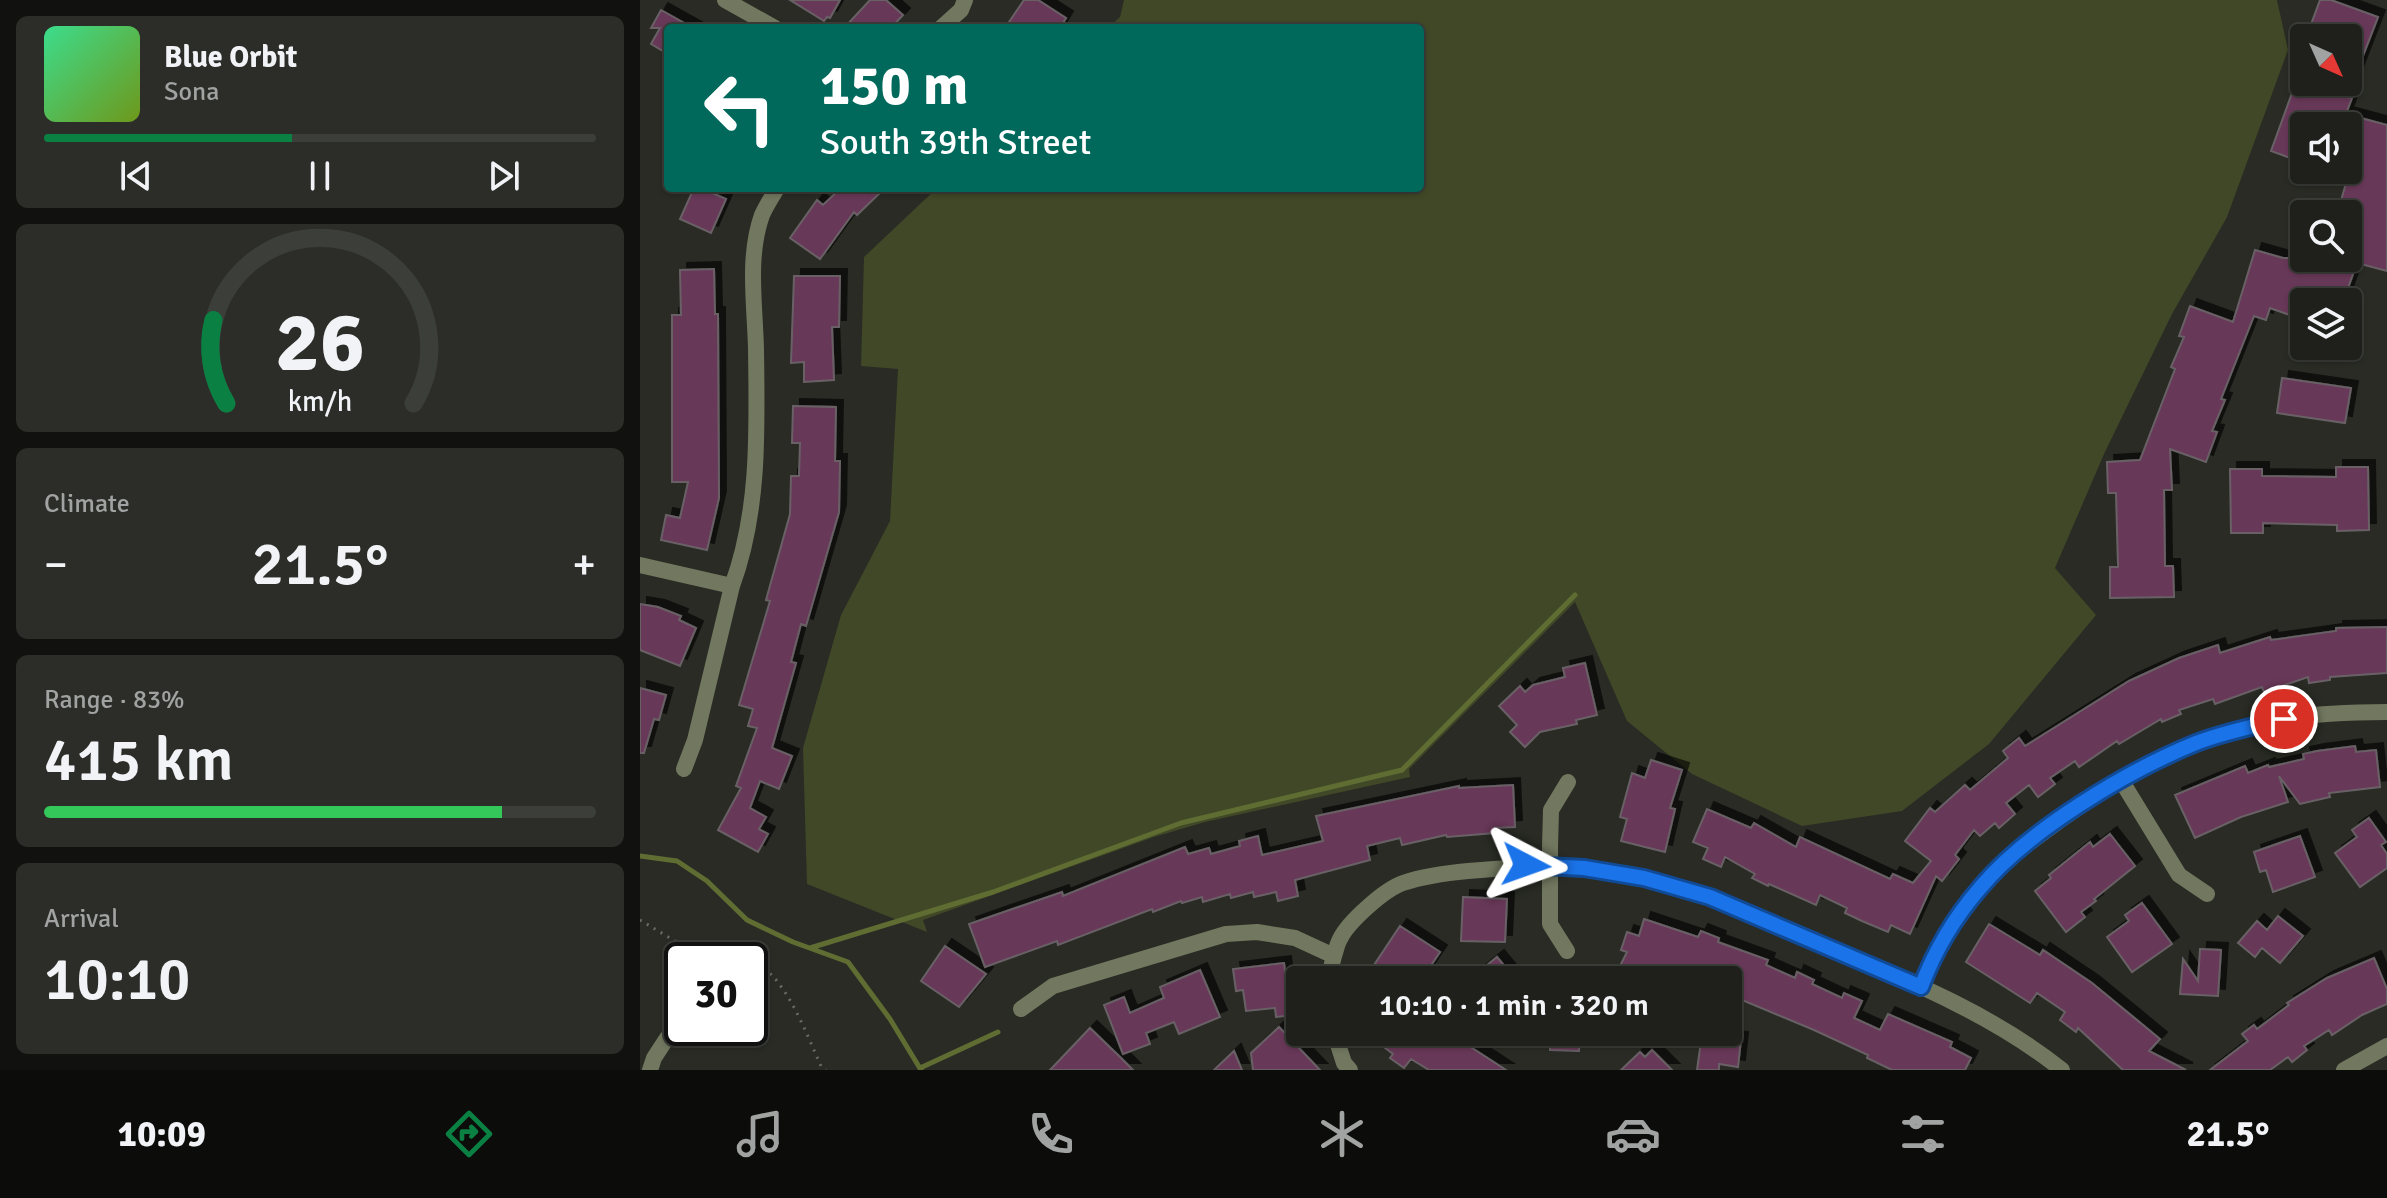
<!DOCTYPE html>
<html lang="en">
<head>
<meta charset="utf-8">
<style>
	body { margin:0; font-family:Signika,sans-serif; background:#2c2d28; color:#f1f3f6; height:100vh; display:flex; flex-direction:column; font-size:30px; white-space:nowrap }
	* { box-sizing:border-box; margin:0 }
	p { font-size:26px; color:#a1a3a3 }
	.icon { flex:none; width:44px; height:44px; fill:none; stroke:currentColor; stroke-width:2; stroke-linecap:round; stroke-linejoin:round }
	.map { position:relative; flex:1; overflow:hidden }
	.details { display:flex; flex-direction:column; gap:16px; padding:16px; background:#11120f; width:640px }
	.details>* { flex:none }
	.hud { position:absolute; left:24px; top:24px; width:760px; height:168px; border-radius:8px; box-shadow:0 2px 6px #0004,0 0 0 2px #3c3e3a; background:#00695c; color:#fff; overflow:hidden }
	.needle { width:52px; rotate:135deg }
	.fabs { position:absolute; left:1650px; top:24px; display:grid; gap:16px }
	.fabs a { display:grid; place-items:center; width:72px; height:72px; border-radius:8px; background:#1f201b; box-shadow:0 2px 6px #0004,0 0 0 2px #3c3e3a; font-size:40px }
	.speed { position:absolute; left:24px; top:942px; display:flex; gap:16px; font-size:40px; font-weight:700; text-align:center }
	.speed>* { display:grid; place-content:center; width:104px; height:104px; border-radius:50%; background:#1f201b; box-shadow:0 2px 6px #0004,0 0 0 2px #3c3e3a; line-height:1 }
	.speed .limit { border:4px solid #111; border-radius:12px; background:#fff; color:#111 }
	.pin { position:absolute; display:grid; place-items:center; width:68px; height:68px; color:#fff; margin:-34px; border:4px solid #fff; border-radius:50%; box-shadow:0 2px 8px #0007 }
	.me { position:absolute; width:88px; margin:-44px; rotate:94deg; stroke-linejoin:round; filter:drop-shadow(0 0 6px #0008) }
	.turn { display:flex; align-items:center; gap:28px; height:168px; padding:0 24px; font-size:36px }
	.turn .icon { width:104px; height:104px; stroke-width:2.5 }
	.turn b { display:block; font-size:56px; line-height:68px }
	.big { font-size:60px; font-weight:600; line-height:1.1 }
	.details .tile { flex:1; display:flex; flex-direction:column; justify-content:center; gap:12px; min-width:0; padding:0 28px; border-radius:12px; background:#2c2d28 }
	.details .dial { align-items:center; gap:0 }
	.dial svg { height:208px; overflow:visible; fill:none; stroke:#3c3e3a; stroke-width:7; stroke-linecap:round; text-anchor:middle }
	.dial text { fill:#f1f3f6; stroke:none }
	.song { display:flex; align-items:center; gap:24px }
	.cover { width:96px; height:96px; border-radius:12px; background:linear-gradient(135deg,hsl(150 70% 55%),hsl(80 70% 35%)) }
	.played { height:8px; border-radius:4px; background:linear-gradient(90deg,#0b8043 45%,#3c3e3a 45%) }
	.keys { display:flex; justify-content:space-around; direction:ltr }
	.heat { display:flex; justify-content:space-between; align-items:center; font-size:44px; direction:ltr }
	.charge { height:12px; border-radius:6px; background:linear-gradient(90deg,#34c759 83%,#3c3e3a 0) }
	.trip { position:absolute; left:646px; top:966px; width:456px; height:80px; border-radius:8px; background:#1f201b; box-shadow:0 2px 6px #0004,0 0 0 2px #3c3e3a; font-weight:600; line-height:80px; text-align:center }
	.menu { display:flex; height:128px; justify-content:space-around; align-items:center; background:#0c0d0b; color:#a1a3a3 }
	.menu .icon { width:56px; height:56px }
	.menu .current { color:#0b8043 }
	.menu b { font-size:36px; color:#f1f3f6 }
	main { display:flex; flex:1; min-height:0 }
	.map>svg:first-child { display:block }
</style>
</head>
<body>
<main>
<section class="details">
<div class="tile">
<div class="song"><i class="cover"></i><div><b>Blue Orbit</b><p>Sona</p></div></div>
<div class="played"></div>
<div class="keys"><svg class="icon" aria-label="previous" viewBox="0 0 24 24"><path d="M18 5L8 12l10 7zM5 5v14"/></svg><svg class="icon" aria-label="pause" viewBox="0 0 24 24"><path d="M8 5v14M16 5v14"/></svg><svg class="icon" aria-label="next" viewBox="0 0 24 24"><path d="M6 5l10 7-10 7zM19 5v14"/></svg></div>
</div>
<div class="tile dial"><svg viewBox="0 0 100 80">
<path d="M14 69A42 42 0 1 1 86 69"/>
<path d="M14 69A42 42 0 0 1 9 37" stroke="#0b8043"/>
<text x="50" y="56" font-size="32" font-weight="700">26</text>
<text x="50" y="72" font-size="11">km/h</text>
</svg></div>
<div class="tile"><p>Climate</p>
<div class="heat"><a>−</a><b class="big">21.5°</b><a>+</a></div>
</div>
<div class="tile"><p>Range · 83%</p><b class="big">415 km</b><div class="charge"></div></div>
<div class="tile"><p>Arrival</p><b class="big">10:10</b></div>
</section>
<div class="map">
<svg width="1747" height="1070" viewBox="0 0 1747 1070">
	<defs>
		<filter id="shadow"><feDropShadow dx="7" dy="-7" stdDeviation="0" flood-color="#0009"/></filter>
	</defs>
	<rect width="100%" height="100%" fill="#292b24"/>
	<path fill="#404827" d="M484,0h1153l11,50 -61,167 -55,97 -68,140 -49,114 41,47 -107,129 -87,67 -100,15 -110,-52 -65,-53 -52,-119 -166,167 1,8 -205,45 -51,15 -231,83 4,12 -120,-48 -4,-136 38,-133 49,-94 8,-152 -37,-3 3,-109 73,-69h483v-160h-312l12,-11z"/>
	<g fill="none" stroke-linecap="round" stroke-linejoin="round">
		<path stroke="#5f6d33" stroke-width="5" d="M0,856l37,5 30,20 40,39 46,22 55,20 42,57 31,51
			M170,948l183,-56 188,-69 221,-53 173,-175
			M280,1068l78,-36"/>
	</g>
	<path fill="#683759" stroke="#696166" stroke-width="2" filter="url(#shadow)" d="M150,0h50l-10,18 -3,-1 -3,4z
		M230,0h16l17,15 -12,13h-47z
		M384,0h14l28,18 -6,10h-55z
		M1680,0h11l47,17 -31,80 5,1 -6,16 41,11v146l-30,-8 -14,39h-39v18l-34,-12 -4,12 -12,-4 -33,83 4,1 -13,31 5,1 -11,30 -36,-13 2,41h-8l1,76h8l1,31 -64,1v-31h8l-2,-74h-8l-1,-31 33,-2 35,-91 -4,-2 13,-30 -5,-1 11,-30 43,16 22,-72 28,8h65v-44h-11l10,-34 -5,-3 2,-7h4v-16l7,-28h-51v37l-33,-12 25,-69h52v-44h-42z
		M21,10l32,18h-25v26l-17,-10 9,-16h-9z
		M54,188h7l25,11 -15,34 -31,-14z
		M201,188h44l-28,27 -3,-3 -34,47 -30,-21 27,-38 6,5z
		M74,269l1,45h3l1,184 -12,52 -46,-10 5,-25 14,3 8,-36h-16v-167h9l-1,-45z
		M154,276h46l-1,51h-7l2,53 -30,2v-20l-13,1z
		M1642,378l69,10 -6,35 -68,-10z
		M153,406l43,1 -1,54h5l-1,51 -33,114 -5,-2 -10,38 5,1 -24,85 20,8 -13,33 -19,-8 -10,27 16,9 -7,12 9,5 -10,18 -40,-22 23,-42 -5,-2 21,-58 -9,-2 5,-17 -14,-4 31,-104 -4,-1 24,-86 1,-38h8l1,-33h-8z
		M1696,467h32l1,63 -32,1v-6l-74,-2v10h-32l-1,-64h32v7l74,1z
		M0,604l18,3 23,9 -2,4 17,8 -16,38 -40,-16z
		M1747,627v46l-57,4v3l-21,3 -1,-6 -44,15 -2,-5 -47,17 -2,-5 -34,11 2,4 -19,8 -1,-3 -42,25 -2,-3 -38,26 -4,-6 -25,17 5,6 -17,13 -9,-12 -23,18 9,11 -16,14 -4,-5 -15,13 -6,-6 -19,25 4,4 -17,22 -6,-5 -26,58 -19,-9 -3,7 -26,-11 -17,-8 2,-5 -27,-13 -4,10 -47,-21 -1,2 -16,-8 3,-4 -30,-17 -4,10 -18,-8 5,-11 -15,-6 14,-33 44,19 3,-5 42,24 4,-10 90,42 3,-5 20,9 18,-22 -26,-20 25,-33 5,4 30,-27 5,5 38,-32 -5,-7 16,-13 6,8 104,-65 50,-23 39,-13 2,8 50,-16 1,3 65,-9v-3z
		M945,663l12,52 -21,5 1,4 -37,8 -15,15 -15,-15 7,-7 -18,-19 21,-20 5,6 8,-7 32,-8 -2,-9z
		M0,688l26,7 -7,25 -5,-1 -10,34h-4z
		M1715,746l1,6 20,-2 4,37 -51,6 1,4 -30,7 -21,-28 9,26 -47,15 -46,21 -20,-43 70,-29 3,7 20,-8 1,2 35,-8 -1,-5 14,-3z
		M1011,760l31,10 -12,38 5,1 -10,43 -44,-11 6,-22 -7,-2 12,-44 13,5z
		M873,785l2,42 -20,1v5l-48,4 -1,-2 -44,10 -2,-7 -33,8 3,14 -75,20 3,16 -20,5 -2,-9 -22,5 -1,-5 -22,6 -1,-4 -27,8 -1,-5 -20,6 -1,-2 -28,11 -1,-3 -94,36 -1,-4 -72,26 -16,-43 93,-32 1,4 122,-49 3,7 21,-6 2,6 29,-8 -1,-5 19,-5 4,19 61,-14 -7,-25 143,-30v2z
		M1729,818l17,24 -5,3 6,9v14l-27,19 -25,-34 22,-16 -5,-7z
		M1470,834l25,32 -41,33 2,2 -15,11 4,5 -19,15 -31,-41 16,-13 -2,-3 41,-33 3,5z
		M1660,836l15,41 -42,15 -7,-22 -6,2 -6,-20z
		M823,897l44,2 -2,43 -44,-1z
		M1502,903l30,41 -40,28 -25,-35 22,-16 -4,-6z
		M1638,916l25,20 -23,27 -18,-15 -7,9 -17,-14 19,-22 10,9z
		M1004,919l54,18 3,-6 18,7 -1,4 50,18 -2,5 29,13 2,-6 17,8 -2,4 30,14 2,-5 18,8 -8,17 26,12 8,-16 64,28 -2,5 21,11 -6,12h-73l-25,-12 1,-3 -54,-25 -84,-35 7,-15h-39l-30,-12 -6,12h-49l14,-28 -6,-2 6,-18 12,4z
		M1349,924l51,31 3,-5 49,33 68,56 -11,12 37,19h-63l-45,-42 -2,4 -16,-12 5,-8 -28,-19 -7,10 -64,-41z
		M760,926l40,26 -19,28h-15l-11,-7 -5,7 -18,-12z
		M305,946l41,28 -27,33 -38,-26z
		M1560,949l21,1 -3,46 -38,-2 3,-35 15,22z
		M857,957l19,23h-47z
		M1734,958l13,31v15l-25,11 -30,20 -3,-5 -25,16 3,4 -15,12 -4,-5 -18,13h-60l38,-29 -6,-7 12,-9 3,4 32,-24 -2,-2 40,-25z
		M644,963l3,25 5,-1 3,28 -19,2 -1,-9 -29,3 -3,-21 -7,1 -3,-22z
		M560,970l20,47 -41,17 -5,-12 -28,11 4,11 -27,10 -19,-49 20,-8 6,16 34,-15 -4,-11z
		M639,1027l41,43h-67l-2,-17z
		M450,1028l29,28 14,14h-83z
		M724,1032h67l12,9 6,-8 57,37h-77l-18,-11 -7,9 -14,-10 3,-4z
		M910,1032h30l-1,19 -29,-1z
		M1062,1034l39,5 -3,28 -19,-3v6h-22z
		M1012,1050l20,20h-51l19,-18 5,5z
		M594,1051l8,19h-28z"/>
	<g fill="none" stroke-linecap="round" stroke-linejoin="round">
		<path stroke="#696a64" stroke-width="3" stroke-dasharray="2 6" stroke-linecap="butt" d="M0,920l35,21 73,19
			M76,960l1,-8
			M110,961c34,9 57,75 71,105l5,4"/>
		<path stroke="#71785f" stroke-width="16" d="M85,0l50,28
			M301,28l20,-18 4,-10
			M0,565l92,21
			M44,769l11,-29 37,-154c28,-76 25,-158 24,-237 -1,-44 -9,-92 6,-134 4,-9 10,-18 15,-27
			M1481,780l58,95 28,19
			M927,951l-17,-27v-77l1,-37 17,-28
			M688,980l6,-24
			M1281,987c14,-37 33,-69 59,-99 18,-22 41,-39 64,-56 71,-53 151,-98 240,-113 34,-6 69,-7 103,-7
			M381,1009l32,-23 173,-52 31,-2 38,6 39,18c2,-5 3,-12 6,-17 8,-17 45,-50 63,-56 21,-7 43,-10 65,-12 60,-6 117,-6 176,7 59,14 115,40 171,63 85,36 175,71 247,129
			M694,1032l10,31 6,7
			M10,1070l4,-12 13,-20
			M1704,1070l43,-24"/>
	</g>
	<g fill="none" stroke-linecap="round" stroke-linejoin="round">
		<defs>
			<path id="route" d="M886,865l58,3 60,10 66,19 211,90c14,-37 33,-69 59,-99 47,-57 147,-117 216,-145 28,-11 59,-17 88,-24"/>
		</defs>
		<use href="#route" stroke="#114b97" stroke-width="20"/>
		<use href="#route" stroke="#1a73e8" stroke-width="14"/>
	</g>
</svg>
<div class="fabs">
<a><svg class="needle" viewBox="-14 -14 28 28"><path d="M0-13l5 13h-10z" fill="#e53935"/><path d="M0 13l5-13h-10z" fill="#a1a3a3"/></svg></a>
<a><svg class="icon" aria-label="sound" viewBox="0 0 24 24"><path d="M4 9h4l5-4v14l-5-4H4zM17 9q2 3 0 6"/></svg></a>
<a><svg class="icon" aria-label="search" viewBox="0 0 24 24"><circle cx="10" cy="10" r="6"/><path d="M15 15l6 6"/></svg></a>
<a><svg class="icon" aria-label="layers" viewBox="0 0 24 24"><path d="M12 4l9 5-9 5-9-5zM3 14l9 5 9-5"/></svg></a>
</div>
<div class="speed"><div class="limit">30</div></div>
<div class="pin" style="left:1644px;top:719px;background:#d93025"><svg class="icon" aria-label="arrive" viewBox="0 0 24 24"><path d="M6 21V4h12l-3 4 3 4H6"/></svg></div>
<svg class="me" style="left:886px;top:865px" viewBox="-20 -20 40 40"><path d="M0-17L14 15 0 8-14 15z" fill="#1a73e8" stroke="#fff" stroke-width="4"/></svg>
<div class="trip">10:10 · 1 min · 320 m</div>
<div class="hud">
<div class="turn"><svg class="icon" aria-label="left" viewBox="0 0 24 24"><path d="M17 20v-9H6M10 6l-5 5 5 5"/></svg><div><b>150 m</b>South 39th Street</div></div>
</div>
</div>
</main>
<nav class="menu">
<b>10:09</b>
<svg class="icon current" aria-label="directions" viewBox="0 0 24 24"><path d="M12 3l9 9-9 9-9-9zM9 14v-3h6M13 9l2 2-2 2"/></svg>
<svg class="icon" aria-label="music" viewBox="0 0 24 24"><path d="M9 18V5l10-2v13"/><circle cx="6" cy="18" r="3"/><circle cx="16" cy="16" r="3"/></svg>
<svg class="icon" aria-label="phone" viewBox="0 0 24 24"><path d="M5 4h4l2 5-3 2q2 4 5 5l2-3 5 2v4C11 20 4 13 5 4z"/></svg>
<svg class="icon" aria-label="climate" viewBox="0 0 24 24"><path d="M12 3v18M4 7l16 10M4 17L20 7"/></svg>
<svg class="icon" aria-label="car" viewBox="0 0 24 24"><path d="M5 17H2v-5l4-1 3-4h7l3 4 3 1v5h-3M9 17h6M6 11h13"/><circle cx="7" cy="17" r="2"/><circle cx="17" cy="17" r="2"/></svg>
<svg class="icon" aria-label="filters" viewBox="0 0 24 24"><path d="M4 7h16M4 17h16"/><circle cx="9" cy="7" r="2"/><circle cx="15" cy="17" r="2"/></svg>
<b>21.5°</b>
</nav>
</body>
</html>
